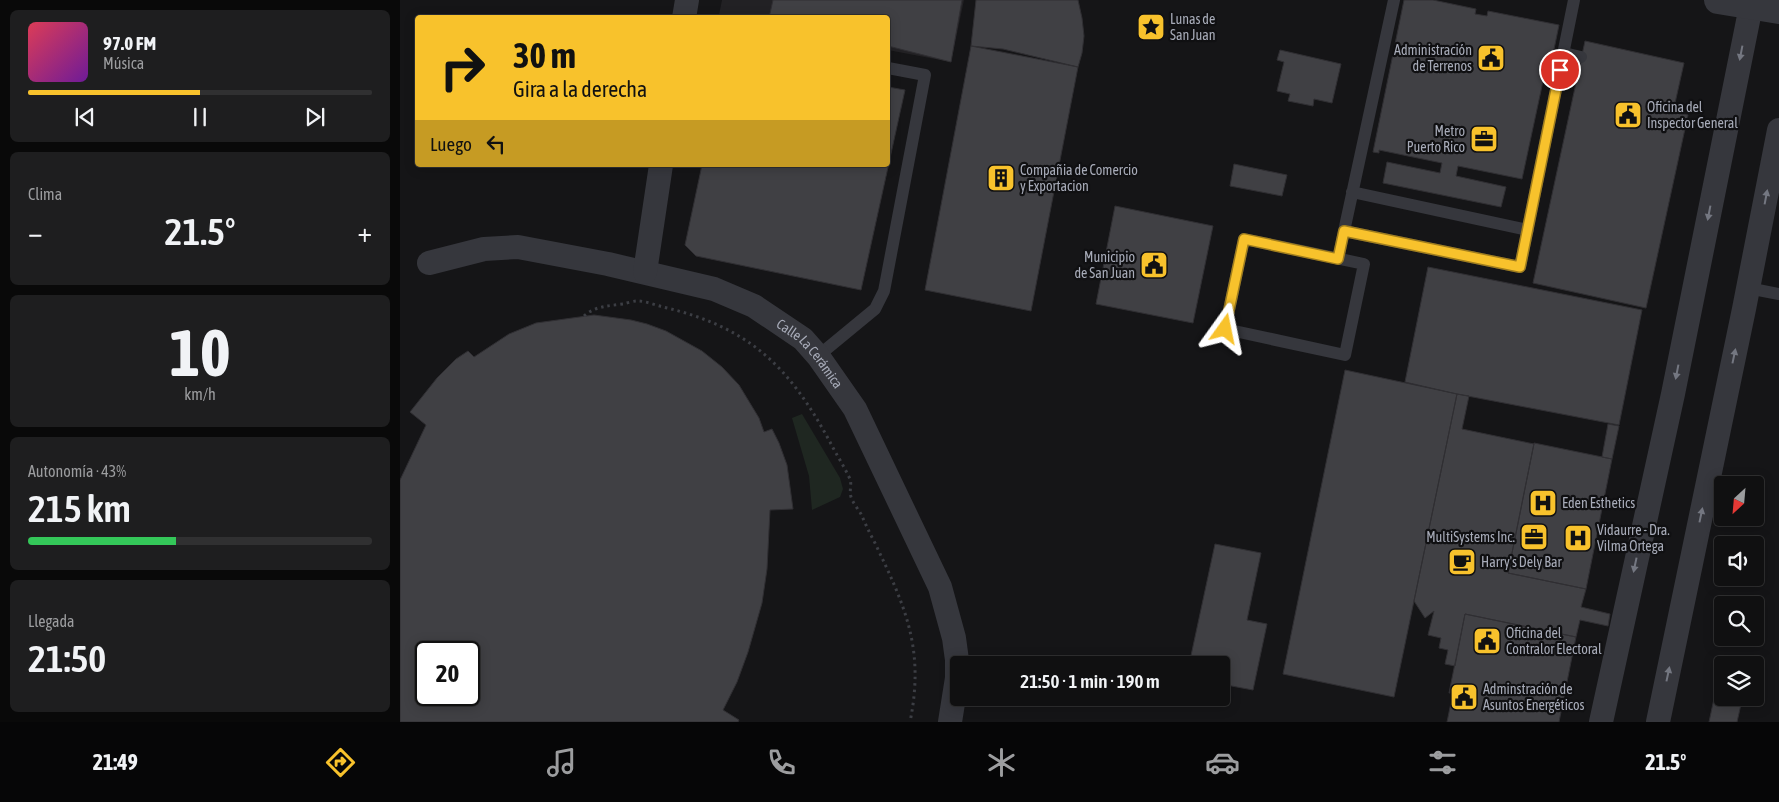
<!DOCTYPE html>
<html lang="es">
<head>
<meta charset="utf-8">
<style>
	body { margin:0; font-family:"Asap Condensed",sans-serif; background:#1e1e1f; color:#f1f3f6; height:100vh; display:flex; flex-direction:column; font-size:19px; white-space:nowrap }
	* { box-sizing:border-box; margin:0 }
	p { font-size:16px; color:#9c9d9f }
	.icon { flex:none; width:28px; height:28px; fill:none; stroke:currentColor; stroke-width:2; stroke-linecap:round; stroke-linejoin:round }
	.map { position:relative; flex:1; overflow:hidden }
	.details { display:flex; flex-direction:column; gap:10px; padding:10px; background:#090909; width:400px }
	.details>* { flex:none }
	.guide { position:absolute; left:15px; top:15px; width:475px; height:152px; border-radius:5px; box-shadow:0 2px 12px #0003,0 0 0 1px #303031; background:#f8c22c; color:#111; overflow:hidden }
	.needle { width:32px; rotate:206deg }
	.fabs { position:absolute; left:1314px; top:476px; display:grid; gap:10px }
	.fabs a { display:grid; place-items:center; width:50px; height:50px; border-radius:5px; background:#101011; box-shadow:0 2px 12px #0003,0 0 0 1px #303031; font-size:25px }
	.speed { position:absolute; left:15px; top:641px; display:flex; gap:10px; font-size:25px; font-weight:700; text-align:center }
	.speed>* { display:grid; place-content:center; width:65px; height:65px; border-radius:50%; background:#101011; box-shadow:0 2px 12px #0003,0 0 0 1px #303031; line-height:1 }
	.speed .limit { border:2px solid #111; border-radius:8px; background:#fff; color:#111 }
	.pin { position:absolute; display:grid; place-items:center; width:42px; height:42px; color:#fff; margin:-21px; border:2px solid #fff; border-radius:50%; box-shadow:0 1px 5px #0007 }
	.me { position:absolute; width:55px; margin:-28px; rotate:12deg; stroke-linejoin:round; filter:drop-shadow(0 0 4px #0008) }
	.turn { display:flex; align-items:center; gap:18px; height:105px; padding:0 15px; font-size:22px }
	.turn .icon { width:65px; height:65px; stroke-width:2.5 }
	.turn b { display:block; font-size:35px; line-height:42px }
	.then { display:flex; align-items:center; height:48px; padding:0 15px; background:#0003; gap:10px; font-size:19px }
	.big { font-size:38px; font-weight:600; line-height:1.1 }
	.details .tile { flex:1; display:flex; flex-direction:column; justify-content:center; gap:8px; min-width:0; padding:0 18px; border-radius:8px; background:#1e1e1f }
	.details .dial { align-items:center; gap:0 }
	.dial b { font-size:65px; line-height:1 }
	.song { display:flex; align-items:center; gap:15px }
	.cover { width:60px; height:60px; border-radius:8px; background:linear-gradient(135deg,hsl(350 70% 55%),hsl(280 70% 35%)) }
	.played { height:5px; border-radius:2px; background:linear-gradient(90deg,#f8c22c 50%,#303031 50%) }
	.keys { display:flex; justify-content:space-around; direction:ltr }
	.heat { display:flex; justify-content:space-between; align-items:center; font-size:28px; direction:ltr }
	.charge { height:8px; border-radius:4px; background:linear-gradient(90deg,#34c759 43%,#303031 0) }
	.trip { position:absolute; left:550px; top:656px; width:280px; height:50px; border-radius:5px; background:#101011; box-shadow:0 2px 12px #0003,0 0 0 1px #303031; font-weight:600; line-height:50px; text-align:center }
	.menu { display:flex; height:80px; justify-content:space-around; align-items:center; background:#060607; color:#9c9d9f }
	.menu .icon { width:35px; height:35px }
	.menu .selected { color:#f8c22c }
	.menu b { font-size:22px; color:#f1f3f6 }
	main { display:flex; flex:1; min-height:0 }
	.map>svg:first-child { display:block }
</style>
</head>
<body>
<main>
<section class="details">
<div class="tile">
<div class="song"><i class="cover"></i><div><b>97.0 FM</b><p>Música</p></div></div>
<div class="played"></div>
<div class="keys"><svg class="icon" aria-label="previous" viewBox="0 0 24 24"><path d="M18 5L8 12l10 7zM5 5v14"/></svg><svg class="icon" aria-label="pause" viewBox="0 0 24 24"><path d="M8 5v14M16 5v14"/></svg><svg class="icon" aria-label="next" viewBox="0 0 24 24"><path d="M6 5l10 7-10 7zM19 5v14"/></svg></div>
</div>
<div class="tile"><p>Clima</p>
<div class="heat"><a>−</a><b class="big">21.5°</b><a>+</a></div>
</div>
<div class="tile dial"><b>10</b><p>km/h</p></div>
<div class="tile"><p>Autonomía · 43%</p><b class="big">215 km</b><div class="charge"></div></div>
<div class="tile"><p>Llegada</p><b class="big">21:50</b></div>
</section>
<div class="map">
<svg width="1379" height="722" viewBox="0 0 1379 722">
	<rect width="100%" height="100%" fill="#151517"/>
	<path fill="#222124" d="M322,0h242l-13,62 -63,-12v-32h-162l-7,-3z"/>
	<path fill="#1f2721" d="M402,414l38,64 3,11 -3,8 -28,13 -3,-34 -17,-58z"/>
	<path fill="#404044" stroke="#302f33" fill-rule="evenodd" d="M373,0h189l-11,62 -63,-16v-28h-119z
		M576,0h102l4,18 2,18 -2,17 -4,14 -75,-18 -32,-3z
		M1004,0h29l43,9 -1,5 12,2 1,-5 71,14 -7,34 -4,-1 -26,121 -64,-13 -2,10 50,11 -5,20 -118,-24 4,-21 53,11 2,-10 -63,-13v3l-6,-1z
		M1185,41l99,22 -11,49 15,3 -42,193 -113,-25z
		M571,46l107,21 -47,244 -106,-21z
		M880,50l61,14 -9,39 -18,-4 -1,7 -25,-5 2,-7 -13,-3 7,-29 -7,-2z
		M488,87l17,3 -44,200 -165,-34 -11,-11 17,-80h186z
		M834,164l53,11 -5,21 -52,-10z
		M715,206l98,20 -20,97 -97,-19z
		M1028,267l214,43 -23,115 -162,-31 -52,-12z
		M194,315l37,5 16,4 19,7 36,20 20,16 17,18 20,33 5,14 8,-3 7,14 8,22 6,44 -23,1 -3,59 -5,34 -14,49 -11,30 -14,28 16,10 -1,2h-338v-242l26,-55 -16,-13 27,-34 19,-19 12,-8 6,6 35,-23 27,-11zM26,652h43v43h-43z
		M945,370l112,24 -63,303 -111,-23z
		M1057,394l12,2 -7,33 72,15 -26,129 78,16 -5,18 29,7 -2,12 -28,-6 -4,17 -111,-23 -10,52 -10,-2 3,-14 -9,-2 2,-10 -13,-3 6,-24 -9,7 -11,-17z
		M1208,424l11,2 -7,33 -10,-2z
		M1134,443l78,16 -26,130 -78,-16z
		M815,544l46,9 -14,67 20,4 -14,66 -32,-6v-19h-32z
		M1065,614l111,23 -17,85h-112l6,-29h-4z
		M1315,694l7,2v2l20,2 -5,22h-28z"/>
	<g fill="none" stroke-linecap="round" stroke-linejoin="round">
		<path stroke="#3c3e44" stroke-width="3" stroke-dasharray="2.5 4" stroke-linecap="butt" d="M184,316c11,-10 24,-10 39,-12 4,-1 10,-3 14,-3 9,0 18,4 26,6 86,20 126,59 167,135 6,12 14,24 20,37 2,6 -1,12 1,18 2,6 7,12 10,17 4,9 8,18 13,27 31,65 51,107 36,181"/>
		<path stroke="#36373d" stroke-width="12" d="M1164,53l17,4
			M952,192l176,38
			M944,231l176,36 54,-267
			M844,239l120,25 -19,91 -120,-26z
			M938,259l56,-259
			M1348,288l31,6
			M418,356l57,-47 9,-18 41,-216 -37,-7"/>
		<g stroke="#36373d" stroke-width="24">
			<path d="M284,18l3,-18"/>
			<path id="s1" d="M29,263l55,-14 34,-2 90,17 106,25 40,17 49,33 15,17 37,53 85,178 14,51 3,22v18l-7,44"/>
			<path d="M245,272l16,-107"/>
			<path d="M1201,722l72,-328 78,-388"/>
			<path d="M1258,722l86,-413 35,-179"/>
		</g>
		<path stroke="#36373d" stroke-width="28" d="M1318,0l61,10"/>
	</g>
	<defs><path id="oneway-solid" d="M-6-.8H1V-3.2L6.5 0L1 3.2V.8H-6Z" transform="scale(1.25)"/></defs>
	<g fill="#747781">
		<use href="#oneway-solid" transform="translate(1341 53) rotate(101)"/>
		<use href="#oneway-solid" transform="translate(1366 197) rotate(-79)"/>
		<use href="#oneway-solid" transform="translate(1309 213) rotate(101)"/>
		<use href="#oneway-solid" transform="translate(1334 356) rotate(-78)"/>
		<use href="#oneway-solid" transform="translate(1277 372) rotate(101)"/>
		<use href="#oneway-solid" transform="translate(1301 515) rotate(-78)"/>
		<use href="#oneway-solid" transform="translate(1235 565) rotate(102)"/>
		<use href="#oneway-solid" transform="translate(1268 674) rotate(-78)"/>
	</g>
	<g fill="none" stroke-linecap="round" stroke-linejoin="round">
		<defs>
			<path id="route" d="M825,329l19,-90 94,20 6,-28 176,36 40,-197"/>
		</defs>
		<use href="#route" stroke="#a17e1d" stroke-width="12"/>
		<use href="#route" stroke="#f8c22c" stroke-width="9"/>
	</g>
	<defs>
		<symbol id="sight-square" viewBox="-11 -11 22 22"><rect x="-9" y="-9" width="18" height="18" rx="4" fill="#f8c22c" stroke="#101012"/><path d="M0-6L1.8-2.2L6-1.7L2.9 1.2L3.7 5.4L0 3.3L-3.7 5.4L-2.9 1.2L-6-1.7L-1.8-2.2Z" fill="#111"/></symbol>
		<symbol id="civic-square" viewBox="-11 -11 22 22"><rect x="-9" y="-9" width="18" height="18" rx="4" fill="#f8c22c" stroke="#101012"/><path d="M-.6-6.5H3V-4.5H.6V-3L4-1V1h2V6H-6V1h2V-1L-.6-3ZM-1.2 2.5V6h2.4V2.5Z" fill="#111"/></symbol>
		<symbol id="office-square" viewBox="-11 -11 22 22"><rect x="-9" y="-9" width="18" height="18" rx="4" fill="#f8c22c" stroke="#101012"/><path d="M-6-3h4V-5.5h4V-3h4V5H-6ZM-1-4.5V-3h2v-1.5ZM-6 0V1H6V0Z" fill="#111"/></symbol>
		<symbol id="building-square" viewBox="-11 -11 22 22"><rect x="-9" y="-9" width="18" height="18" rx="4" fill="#f8c22c" stroke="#101012"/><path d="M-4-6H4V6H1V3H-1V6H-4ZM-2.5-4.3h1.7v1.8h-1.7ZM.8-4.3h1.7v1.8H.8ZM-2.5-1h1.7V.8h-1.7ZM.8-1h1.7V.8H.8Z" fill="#111"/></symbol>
		<symbol id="hospital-square" viewBox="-11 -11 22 22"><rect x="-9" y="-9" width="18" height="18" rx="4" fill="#f8c22c" stroke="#101012"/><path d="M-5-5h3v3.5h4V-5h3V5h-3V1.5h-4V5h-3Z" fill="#111"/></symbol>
		<symbol id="cafe-square" viewBox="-11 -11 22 22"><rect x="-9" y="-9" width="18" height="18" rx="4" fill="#f8c22c" stroke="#101012"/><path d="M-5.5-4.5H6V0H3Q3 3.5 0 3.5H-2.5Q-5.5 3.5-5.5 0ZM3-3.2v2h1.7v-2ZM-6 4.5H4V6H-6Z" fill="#111"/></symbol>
	</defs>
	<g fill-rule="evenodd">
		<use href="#sight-square" x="735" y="11" width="32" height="32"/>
		<use href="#civic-square" x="1075" y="42" width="32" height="32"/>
		<use href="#civic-square" x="1212" y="99" width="32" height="32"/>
		<use href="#office-square" x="1068" y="123" width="32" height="32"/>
		<use href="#building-square" x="585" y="162" width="32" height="32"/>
		<use href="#civic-square" x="738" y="249" width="32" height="32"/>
		<use href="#hospital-square" x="1127" y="487" width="32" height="32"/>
		<use href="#office-square" x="1118" y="521" width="32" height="32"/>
		<use href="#hospital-square" x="1162" y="522" width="32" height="32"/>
		<use href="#cafe-square" x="1046" y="546" width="32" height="32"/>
		<use href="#civic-square" x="1071" y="625" width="32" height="32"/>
		<use href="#civic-square" x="1048" y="681" width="32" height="32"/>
	</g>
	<g text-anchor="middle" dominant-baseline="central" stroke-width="4.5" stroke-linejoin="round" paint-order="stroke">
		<g font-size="14" fill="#a7abb8" stroke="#101012" text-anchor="start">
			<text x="770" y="19">Lunas de<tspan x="770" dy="16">San Juan</tspan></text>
			<text x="1072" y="50" text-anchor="end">Administración<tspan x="1072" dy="16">de Terrenos</tspan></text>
			<text x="1247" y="107">Oficina del<tspan x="1247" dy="16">Inspector General</tspan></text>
			<text x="1065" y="131" text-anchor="end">Metro<tspan x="1065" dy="16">Puerto Rico</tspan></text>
			<text x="620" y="170">Compañia de Comercio<tspan x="620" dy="16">y Exportacion</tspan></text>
			<text x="735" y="257" text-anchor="end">Municipio<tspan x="735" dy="16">de San Juan</tspan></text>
			<text x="1162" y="503">Eden Esthetics</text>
			<text x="1197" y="530">Vidaurre - Dra.<tspan x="1197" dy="16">Vilma Ortega</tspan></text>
			<text x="1115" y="537" text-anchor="end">MultiSystems Inc.</text>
			<text x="1081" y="562">Harry's Dely Bar</text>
			<text x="1106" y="633">Oficina del<tspan x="1106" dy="16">Contralor Electoral</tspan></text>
			<text x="1083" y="689">Adminstración de<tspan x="1083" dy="16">Asuntos Energéticos</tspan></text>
		</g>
		<g font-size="14" fill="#a7abb8" stroke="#101012">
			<text stroke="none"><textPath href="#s1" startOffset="409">Calle La Cerámica</textPath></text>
		</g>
	</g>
</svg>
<div class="fabs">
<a><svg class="needle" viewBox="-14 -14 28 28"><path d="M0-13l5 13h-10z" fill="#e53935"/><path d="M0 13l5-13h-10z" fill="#9c9d9f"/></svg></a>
<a><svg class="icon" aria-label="sound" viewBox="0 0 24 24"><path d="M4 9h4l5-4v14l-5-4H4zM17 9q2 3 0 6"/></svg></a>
<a><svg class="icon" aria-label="search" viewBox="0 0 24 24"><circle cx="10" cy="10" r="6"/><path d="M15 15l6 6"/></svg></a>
<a><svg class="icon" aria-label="layers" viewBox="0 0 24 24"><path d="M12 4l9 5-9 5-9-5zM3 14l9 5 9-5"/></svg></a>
</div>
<div class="speed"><div class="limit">20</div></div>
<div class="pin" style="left:1160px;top:70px;background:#d93025"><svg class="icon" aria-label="arrive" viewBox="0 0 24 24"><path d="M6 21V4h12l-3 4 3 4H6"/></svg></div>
<svg class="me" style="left:825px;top:329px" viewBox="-20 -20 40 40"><path d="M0-17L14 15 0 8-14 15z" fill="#f8c22c" stroke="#fff" stroke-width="4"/></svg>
<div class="trip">21:50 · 1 min · 190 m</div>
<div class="guide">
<div class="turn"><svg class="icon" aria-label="right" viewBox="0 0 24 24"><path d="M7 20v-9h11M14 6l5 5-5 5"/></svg><div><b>30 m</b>Gira a la derecha</div></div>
<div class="then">Luego<svg class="icon" aria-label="left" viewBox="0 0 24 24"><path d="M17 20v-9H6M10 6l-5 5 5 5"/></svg></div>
</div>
</div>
</main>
<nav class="menu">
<b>21:49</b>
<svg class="icon selected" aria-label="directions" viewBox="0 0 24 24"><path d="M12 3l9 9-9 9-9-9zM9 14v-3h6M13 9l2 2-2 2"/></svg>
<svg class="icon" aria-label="music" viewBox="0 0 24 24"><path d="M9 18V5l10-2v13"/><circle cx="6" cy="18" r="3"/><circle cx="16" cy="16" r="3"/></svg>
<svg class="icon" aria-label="phone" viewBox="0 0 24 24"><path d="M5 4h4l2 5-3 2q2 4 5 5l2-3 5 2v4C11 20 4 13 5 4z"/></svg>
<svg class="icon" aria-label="climate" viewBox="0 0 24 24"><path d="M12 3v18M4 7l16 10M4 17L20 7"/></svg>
<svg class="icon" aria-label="car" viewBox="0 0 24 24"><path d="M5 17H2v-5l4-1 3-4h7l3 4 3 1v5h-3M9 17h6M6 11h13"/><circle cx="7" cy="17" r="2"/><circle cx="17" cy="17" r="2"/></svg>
<svg class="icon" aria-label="filters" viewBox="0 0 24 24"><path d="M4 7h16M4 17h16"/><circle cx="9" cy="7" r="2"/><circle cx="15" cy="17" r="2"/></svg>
<b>21.5°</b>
</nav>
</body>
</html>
